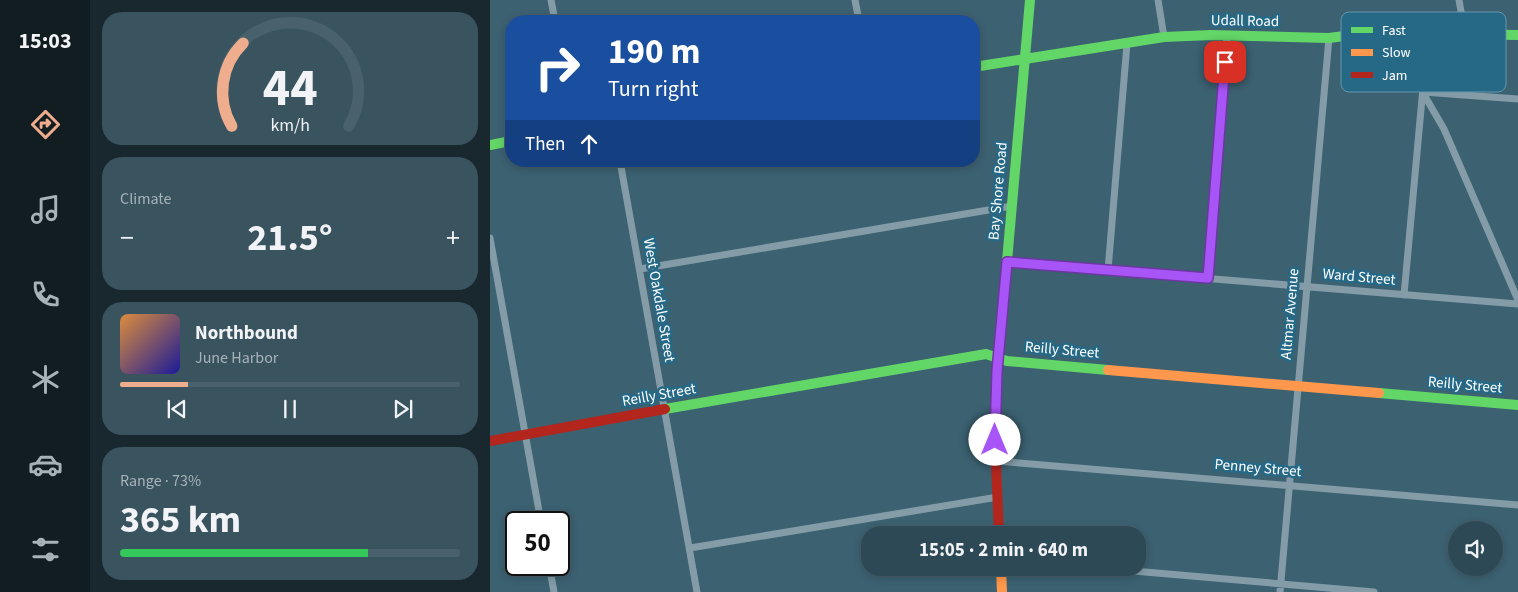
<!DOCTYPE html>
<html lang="en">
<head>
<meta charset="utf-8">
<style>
	body { margin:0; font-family:"Source Sans 3",sans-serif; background:#39535f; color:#f1f3f6; height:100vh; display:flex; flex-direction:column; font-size:19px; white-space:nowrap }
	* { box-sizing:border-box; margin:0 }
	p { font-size:16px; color:#a7b2b9 }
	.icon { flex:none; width:28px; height:28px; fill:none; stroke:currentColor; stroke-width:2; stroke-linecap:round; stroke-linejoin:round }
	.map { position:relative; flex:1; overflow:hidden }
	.drawer { display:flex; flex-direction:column; gap:12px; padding:12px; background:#19282f; width:400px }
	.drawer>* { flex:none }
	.guide { position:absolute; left:15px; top:15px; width:475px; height:152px; border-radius:20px; box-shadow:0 2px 8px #0003,0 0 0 1px #48616c; background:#1a4fa0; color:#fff; overflow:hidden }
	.controls { position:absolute; left:958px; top:521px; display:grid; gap:10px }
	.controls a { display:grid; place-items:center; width:55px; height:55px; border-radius:50%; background:#2d4955; box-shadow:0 2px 8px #0003,0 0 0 1px #48616c; font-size:25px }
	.speed { position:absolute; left:15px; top:511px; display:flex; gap:10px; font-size:25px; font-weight:700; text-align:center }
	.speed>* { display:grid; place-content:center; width:65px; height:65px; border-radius:50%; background:#2d4955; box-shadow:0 2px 8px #0003,0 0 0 1px #48616c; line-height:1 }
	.speed .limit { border:2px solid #111; border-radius:8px; background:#fff; color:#111 }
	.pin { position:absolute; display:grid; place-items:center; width:42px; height:42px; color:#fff; margin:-21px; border-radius:10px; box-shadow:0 2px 8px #0006 }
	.me { position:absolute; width:55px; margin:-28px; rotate:0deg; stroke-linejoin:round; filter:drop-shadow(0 0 4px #0008) }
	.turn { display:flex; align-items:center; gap:18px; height:105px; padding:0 20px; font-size:22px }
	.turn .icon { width:65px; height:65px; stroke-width:2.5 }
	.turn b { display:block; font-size:35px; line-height:42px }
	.then { display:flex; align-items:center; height:48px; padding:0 20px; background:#0003; gap:10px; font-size:19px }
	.big { font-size:38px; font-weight:700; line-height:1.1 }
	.drawer .tile { flex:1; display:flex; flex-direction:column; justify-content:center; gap:8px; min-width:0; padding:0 18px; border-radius:20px; background:#39535f }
	.drawer .dial { align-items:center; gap:0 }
	.dial svg { height:130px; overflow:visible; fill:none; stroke:#48616c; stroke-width:7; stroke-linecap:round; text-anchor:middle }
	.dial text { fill:#f1f3f6; stroke:none }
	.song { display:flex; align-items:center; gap:15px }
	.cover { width:60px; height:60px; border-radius:8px; background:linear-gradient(135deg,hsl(30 70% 55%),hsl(240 70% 35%)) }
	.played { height:5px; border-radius:2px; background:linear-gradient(90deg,#eead8d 20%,#48616c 20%) }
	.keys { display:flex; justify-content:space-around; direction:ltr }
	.heat { display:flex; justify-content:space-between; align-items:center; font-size:28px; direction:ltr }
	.charge { height:8px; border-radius:4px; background:linear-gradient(90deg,#34c759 73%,#48616c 0) }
	.trip { position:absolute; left:371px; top:526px; width:285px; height:50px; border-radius:20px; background:#2d4955; box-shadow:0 2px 8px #0003,0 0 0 1px #48616c; font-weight:700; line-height:50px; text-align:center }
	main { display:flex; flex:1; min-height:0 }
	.menu { display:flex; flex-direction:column; width:90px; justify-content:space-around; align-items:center; background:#121d22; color:#a7b2b9 }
	.menu .icon { width:35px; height:35px }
	.menu .active { color:#eead8d }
	.menu b { font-size:22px; color:#f1f3f6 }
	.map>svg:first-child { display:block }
</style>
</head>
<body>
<main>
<nav class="menu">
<b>15:03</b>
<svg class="icon active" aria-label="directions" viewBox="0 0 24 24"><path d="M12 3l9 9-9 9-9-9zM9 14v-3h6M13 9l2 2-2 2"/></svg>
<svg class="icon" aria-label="music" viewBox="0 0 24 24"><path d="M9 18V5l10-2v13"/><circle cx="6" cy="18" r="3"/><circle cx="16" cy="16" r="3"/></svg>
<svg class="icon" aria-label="phone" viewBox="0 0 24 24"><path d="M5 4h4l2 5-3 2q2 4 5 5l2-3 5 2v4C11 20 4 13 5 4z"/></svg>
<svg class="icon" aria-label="climate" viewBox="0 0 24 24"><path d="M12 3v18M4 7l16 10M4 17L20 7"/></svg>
<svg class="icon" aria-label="car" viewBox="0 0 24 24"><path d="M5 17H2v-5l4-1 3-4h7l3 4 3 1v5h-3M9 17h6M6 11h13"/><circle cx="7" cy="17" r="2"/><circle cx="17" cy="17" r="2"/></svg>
<svg class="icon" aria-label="filters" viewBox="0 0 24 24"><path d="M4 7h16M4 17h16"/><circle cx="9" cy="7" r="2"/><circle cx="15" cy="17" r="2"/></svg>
</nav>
<section class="drawer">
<div class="tile dial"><svg viewBox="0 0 100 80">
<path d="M14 69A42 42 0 1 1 86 69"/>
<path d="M14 69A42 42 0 0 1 21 18" stroke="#eead8d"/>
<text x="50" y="56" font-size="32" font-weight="700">44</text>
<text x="50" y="72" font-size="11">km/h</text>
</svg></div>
<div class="tile"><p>Climate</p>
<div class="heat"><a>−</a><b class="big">21.5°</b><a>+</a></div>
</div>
<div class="tile">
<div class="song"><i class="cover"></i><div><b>Northbound</b><p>June Harbor</p></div></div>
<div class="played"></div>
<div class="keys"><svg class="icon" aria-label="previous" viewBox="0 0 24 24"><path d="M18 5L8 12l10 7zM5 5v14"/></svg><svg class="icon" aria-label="pause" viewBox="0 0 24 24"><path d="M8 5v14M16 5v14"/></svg><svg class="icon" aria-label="next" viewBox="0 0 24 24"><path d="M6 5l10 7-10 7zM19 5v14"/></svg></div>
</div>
<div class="tile"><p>Range · 73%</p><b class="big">365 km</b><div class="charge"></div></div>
</section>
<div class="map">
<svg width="1028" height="592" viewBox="0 0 1028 592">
	<rect width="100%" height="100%" fill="#3c6171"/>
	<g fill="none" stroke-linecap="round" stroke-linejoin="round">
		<path stroke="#839ca7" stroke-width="7" d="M61,0l4,21
			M365,0l4,21
			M668,0l6,37
			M969,0l6,34
			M933,92l95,7
			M933,93l21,36 74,171
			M130,161l77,431
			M0,238l51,284
			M517,262l511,42
			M150,269l372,-63
			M618,270l19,-226
			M718,278l19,-242
			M914,295l24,-262
			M506,461l522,44
			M200,548l308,-51
			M59,565l5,27
			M609,568l275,24
			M790,592l49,-554"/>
		<path stroke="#63d668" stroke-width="10" d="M484,67l190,-30 47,-2 118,3 38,-5 151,2
			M0,145l21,-4
			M506,386l34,-386
			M889,393l139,12
			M175,409l321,-55 21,7 101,9"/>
		<path stroke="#ff974d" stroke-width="10" d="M618,370l271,23
			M511,568l1,24"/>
		<path stroke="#b3261e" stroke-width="10" d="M506,386l-1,54 4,95
			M0,441l175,-32"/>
	</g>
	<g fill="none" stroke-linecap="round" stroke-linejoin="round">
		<defs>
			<path id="route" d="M505,440l2,-69 10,-109 201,16 17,-216"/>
		</defs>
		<use href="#route" stroke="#6d37a1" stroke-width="12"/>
		<use href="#route" stroke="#a855f7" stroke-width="9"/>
	</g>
	<g text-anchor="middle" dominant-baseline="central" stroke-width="5" stroke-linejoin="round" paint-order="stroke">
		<g font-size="15" fill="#fff" stroke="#266987">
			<text transform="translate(755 21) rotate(1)">Udall Road</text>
			<text transform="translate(508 191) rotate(-85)">Bay Shore Road</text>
			<text transform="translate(869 277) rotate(5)">Ward Street</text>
			<text transform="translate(169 300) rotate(80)">West Oakdale Street</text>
			<text transform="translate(800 314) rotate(-85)">Altmar Avenue</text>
			<text transform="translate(572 350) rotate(5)">Reilly Street</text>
			<text transform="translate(975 385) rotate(5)">Reilly Street</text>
			<text transform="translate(169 395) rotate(-10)">Reilly Street</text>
			<text transform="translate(768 468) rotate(5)">Penney Street</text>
		</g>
	</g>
	<rect x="851" y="12" width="165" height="80" rx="8" fill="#266987" stroke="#6796ab" stroke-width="1"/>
	<rect x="861" y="27" width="22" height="6" fill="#63d668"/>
	<rect x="861" y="49" width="22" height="7" fill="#ff974d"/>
	<rect x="861" y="72" width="22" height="6" fill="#b3261e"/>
	<g font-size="14" fill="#fff">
		<text x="892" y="35">Fast</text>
		<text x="892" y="57">Slow</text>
		<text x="892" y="80">Jam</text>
	</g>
</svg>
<div class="controls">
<a><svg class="icon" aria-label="sound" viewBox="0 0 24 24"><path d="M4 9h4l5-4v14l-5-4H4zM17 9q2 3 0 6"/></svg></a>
</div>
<div class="speed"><div class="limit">50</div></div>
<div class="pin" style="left:735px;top:62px;background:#d93025"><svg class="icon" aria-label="arrive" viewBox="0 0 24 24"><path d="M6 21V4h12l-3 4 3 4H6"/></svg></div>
<svg class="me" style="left:505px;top:440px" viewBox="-20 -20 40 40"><circle r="19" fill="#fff"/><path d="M0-13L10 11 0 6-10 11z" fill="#a855f7"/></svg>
<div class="trip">15:05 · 2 min · 640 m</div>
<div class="guide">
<div class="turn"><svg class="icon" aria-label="right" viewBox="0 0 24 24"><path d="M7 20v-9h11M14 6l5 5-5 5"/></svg><div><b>190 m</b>Turn right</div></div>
<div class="then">Then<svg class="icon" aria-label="ahead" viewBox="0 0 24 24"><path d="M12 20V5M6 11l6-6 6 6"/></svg></div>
</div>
</div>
</main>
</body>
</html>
